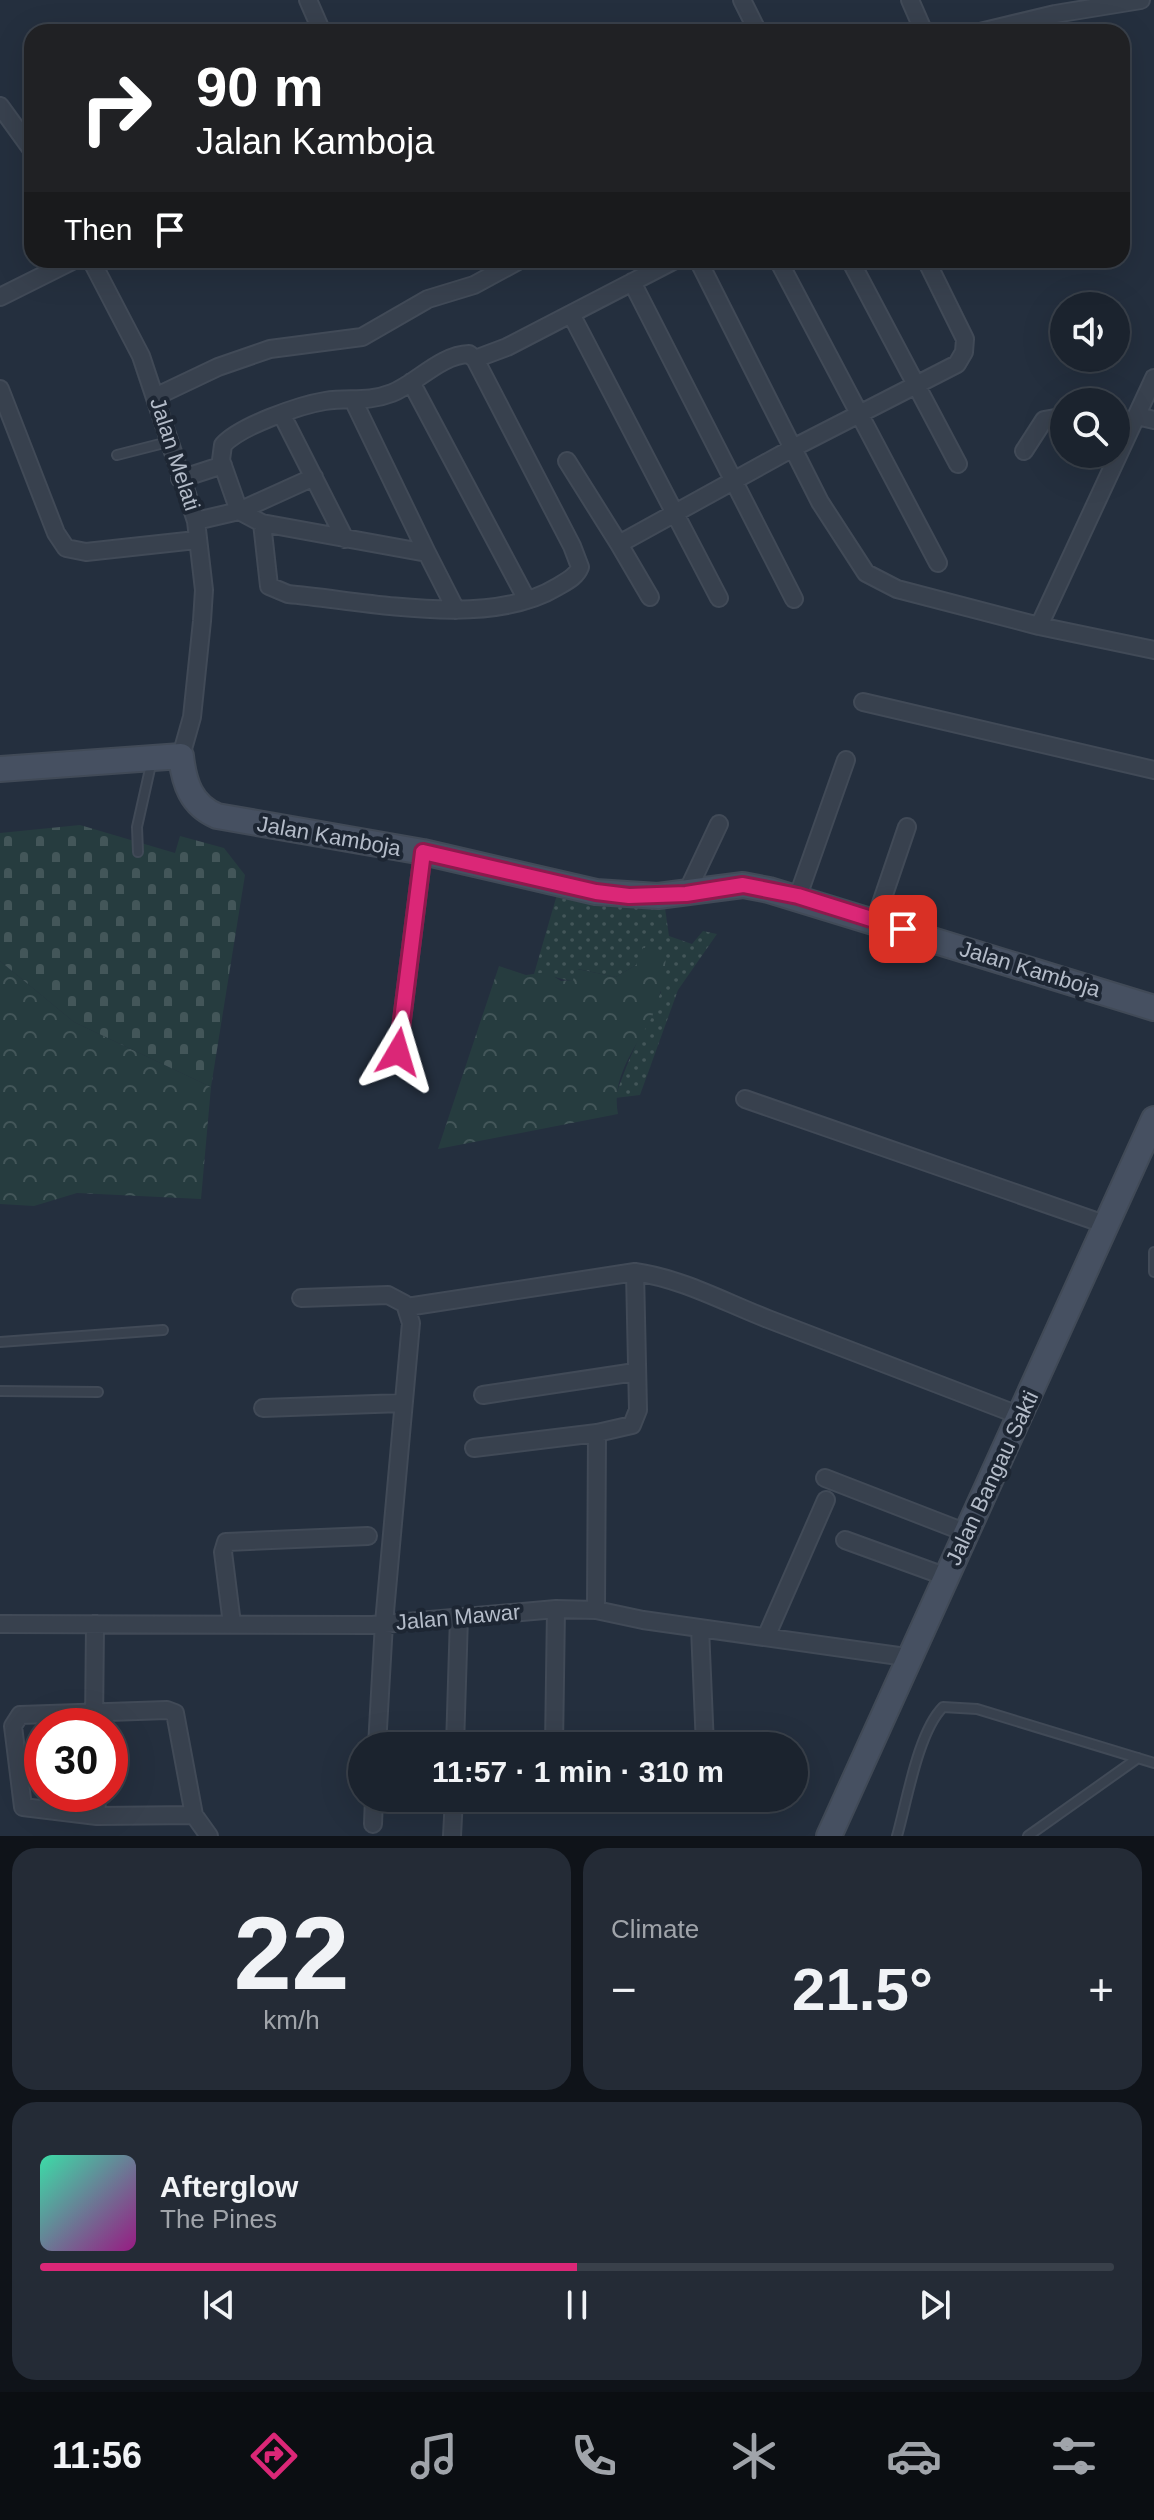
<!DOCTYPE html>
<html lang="en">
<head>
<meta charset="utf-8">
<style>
	body { margin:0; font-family:Helvetica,sans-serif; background:#242b36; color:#f1f3f6; height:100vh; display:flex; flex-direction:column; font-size:30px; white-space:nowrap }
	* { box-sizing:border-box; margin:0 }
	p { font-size:26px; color:#a0a4aa }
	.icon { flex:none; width:44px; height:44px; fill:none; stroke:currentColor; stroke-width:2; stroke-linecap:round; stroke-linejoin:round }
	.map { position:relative; height:1836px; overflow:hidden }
	.panel { display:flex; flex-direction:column; gap:12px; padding:12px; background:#0f1319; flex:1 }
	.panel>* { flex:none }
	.banner { position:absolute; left:24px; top:24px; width:1106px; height:244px; border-radius:24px; box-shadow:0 8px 32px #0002,0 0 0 2px #39404a; background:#202124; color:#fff; overflow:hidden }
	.fabs { position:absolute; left:1050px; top:292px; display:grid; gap:16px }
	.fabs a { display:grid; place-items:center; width:80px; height:80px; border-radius:50%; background:#1b232e; box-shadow:0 8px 32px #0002,0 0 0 2px #39404a; font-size:40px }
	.speed { position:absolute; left:24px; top:1708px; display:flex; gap:16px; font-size:40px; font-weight:700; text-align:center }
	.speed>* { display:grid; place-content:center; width:104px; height:104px; border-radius:50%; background:#1b232e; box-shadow:0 8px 32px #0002,0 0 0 2px #39404a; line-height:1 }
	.speed .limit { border:12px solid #d22; background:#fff; color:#111 }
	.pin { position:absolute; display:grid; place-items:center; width:68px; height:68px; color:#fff; margin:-34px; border-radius:16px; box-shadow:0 4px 12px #0006 }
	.me { position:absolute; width:88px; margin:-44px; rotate:7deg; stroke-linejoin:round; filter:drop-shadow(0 0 6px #0008) }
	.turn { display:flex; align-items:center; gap:28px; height:168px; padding:0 40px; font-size:36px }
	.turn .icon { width:104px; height:104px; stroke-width:2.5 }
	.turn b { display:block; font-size:56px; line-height:68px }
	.then { display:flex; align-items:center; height:76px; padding:0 40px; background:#0003; gap:16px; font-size:30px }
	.big { font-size:60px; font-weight:800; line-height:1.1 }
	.panel .tile { flex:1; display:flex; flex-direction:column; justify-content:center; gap:12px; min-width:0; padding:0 28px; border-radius:24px; background:#242b36 }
	.panel .dial { align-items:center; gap:0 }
	.dial b { font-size:104px; line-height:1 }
	.song { display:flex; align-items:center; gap:24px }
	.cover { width:96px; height:96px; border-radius:12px; background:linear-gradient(135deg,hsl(160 70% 55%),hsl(310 70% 35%)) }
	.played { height:8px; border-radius:4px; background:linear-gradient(90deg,#db2777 50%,#39404a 50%) }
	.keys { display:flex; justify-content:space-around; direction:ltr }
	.heat { display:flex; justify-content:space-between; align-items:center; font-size:44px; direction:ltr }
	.panel .tiles { flex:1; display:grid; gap:12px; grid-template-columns:1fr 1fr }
	.tile:last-child { grid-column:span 2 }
	.trip { position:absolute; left:348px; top:1732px; width:460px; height:80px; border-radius:40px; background:#1b232e; box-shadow:0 8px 32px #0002,0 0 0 2px #39404a; font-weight:800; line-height:80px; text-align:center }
	.menu { display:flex; height:128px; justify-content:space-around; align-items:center; background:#0b0e12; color:#a0a4aa }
	.menu .icon { width:56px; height:56px }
	.menu .on { color:#db2777 }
	.menu b { font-size:36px; color:#f1f3f6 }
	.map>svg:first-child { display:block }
</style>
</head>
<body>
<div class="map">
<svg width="1154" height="1836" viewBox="0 0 1154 1836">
	<defs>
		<pattern id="grass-dots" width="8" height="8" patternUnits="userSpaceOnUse" patternTransform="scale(2)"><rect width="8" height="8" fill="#263c3f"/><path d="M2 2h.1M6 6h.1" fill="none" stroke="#435659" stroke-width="1.8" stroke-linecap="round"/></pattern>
		<pattern id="forest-crowns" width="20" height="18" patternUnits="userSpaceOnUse" patternTransform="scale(2)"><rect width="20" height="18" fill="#263c3f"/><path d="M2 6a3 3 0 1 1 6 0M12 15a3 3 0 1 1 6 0" fill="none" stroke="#435659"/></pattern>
		<pattern id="cemetery-stones" width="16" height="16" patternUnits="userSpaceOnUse" patternTransform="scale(2)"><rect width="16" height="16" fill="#263c3f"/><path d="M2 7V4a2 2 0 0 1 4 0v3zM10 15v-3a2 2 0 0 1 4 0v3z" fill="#435659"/></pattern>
	</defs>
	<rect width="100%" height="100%" fill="#242f3e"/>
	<path fill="url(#grass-dots)" d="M558,891l107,17 4,28 23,8 11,-13 14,3 -39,56 -38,105 -25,3c12,-37 29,-71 46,-106l-25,-27 -20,12 -38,-8 -5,11c-15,1 -23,-8 -39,-6z"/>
	<path fill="url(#forest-crowns)" d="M644,946l22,8c-1,22 -6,46 -16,67 -16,28 -39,58 -32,93l-180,35 61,-183 27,9 21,-3 14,9 12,-1 4,-11 39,8 20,-12z
		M0,961l74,61 137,65 -10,112 -124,-6 -43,13 -34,-2z"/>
	<path fill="url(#cemetery-stones)" d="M80,825l95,28 5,-17 44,12 21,27 -34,212 -137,-65 -74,-61v-128z"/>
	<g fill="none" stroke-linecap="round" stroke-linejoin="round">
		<defs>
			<path id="lane" d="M117,455l51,-13
				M138,852l-1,-25 15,-67
				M1154,1252v20
				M0,1342l163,-12
				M0,1391l98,1
				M897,1836c10,-35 21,-104 46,-129l34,2 177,54
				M1028,1836l110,-78"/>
			<path id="street" d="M308,0l14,32
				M742,0l16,32
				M910,0l14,32
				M980,32l75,-18 86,-14
				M0,106l32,44
				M91,260l50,96 55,165 8,69 -2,31 -10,96 -11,39
				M698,260l122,242 46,71 31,16 142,37 115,24
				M778,260l160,303
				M850,260l108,204
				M632,282l162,317
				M0,297l74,-37
				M571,314l148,284
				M475,359l32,-12 168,-87
				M411,382l116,218
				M0,389l56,144 10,15 20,4 110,-12
				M157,396l61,-29 52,-18 92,-12 66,-38 46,-14 46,-25
				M354,402l73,151
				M282,415l63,124
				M1137,416l17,4
				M1024,451l20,-31 11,-2 9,6
				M567,461l52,83
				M314,477l-75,34 23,12 165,30 29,57
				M180,479l43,-14
				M196,521l43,-10 -18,-51 2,-15c17,-19 77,-40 102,-44 25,-4 41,2 67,-8 25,-10 48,-38 77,-39l6,5 97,187 8,21c-4,10 -13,14 -23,20 -69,42 -191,14 -269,7l-19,-8 -7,-63
				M650,597l-31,-53 174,-96 164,-84 7,-12 1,-13 -39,-79
				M1039,626l115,-248
				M863,702l291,68
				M686,894l33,-70
				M798,896l48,-136
				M875,921l32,-94
				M398,1052l25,-200
				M745,1099l362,126
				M301,1298l87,-3 17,9 6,19 -27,300 -7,123
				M407,1307l228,-35c48,7 87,29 133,47 84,32 169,65 253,97
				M483,1395l152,-23
				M263,1408l139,-5
				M474,1448l123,-15 35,-8 6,-15 -3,-138
				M825,1478l142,55
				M845,1540l102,37
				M596,1610l1,-177
				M0,1624l372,1 184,-16 40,1 47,10 270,38
				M232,1624l-9,-72 3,-10 142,-6
				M700,1628l5,118
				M766,1637l60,-137
				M167,1710l8,3 19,102 -97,1 -74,-9 -10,-81 7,-11z
				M94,1726l1,-102
				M455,1746l4,-129
				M554,1746l2,-137
				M96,1794l1,22
				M389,1801l65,2
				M194,1815l15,21
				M373,1824l1,-26
				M452,1836l2,-38"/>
			<path id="secondary" d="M0,769l181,-13c3,27 10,49 36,60l206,36 173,40 62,4 85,-11 26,5 385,118
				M829,1836l325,-717"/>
		</defs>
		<use href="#lane" stroke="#414a57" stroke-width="12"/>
		<use href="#street" stroke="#414a57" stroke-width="20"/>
		<use href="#secondary" stroke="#414a57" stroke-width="28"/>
		<use href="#lane" stroke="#38414e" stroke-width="8"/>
		<use href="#street" stroke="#38414e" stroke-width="16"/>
		<use href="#secondary" stroke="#465061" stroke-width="24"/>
	</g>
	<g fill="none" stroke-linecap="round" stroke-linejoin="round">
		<defs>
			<path id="route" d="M398,1052l25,-200 173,40 33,4 57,-2 57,-9 55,11 105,33"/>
		</defs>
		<use href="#route" stroke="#8e194d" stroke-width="20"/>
		<use href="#route" stroke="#db2777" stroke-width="14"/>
	</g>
	<g text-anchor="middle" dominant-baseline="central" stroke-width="8" stroke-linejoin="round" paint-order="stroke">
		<g font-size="22" fill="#b4bcc9" stroke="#1d2633">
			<text transform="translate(175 454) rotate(72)">Jalan Melati</text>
			<text transform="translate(329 836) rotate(10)">Jalan Kamboja</text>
			<text transform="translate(1030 969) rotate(17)">Jalan Kamboja</text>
			<text transform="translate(992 1478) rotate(-65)">Jalan Bangau Sakti</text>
			<text transform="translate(458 1617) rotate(-5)">Jalan Mawar</text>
		</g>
	</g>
</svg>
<div class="fabs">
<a><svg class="icon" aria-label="sound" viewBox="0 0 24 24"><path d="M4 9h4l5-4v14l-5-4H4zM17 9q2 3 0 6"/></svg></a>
<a><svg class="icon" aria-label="search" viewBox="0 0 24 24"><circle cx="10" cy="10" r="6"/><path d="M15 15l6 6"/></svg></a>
</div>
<div class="speed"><div class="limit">30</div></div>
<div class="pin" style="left:903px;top:929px;background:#d93025"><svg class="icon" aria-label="arrive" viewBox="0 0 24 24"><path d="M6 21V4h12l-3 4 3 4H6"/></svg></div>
<svg class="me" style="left:398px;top:1052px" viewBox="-20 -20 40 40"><path d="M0-17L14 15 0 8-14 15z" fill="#db2777" stroke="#fff" stroke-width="4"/></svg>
<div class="trip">11:57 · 1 min · 310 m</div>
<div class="banner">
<div class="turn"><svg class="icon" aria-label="right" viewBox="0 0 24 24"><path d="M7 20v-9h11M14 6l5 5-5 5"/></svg><div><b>90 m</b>Jalan Kamboja</div></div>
<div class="then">Then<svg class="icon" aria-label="arrive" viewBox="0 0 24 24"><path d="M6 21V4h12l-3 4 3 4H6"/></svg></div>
</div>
</div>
<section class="panel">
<div class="tiles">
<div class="tile dial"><b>22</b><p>km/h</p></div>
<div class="tile"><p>Climate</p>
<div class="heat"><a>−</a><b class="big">21.5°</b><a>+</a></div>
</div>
<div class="tile">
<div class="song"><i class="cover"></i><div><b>Afterglow</b><p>The Pines</p></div></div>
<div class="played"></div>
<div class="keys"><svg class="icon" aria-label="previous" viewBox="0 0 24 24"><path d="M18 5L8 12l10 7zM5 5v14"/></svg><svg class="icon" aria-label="pause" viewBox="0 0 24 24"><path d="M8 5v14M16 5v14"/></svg><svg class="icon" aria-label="next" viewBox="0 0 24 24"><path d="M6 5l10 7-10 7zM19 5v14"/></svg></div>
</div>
</div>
</section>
<nav class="menu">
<b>11:56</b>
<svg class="icon on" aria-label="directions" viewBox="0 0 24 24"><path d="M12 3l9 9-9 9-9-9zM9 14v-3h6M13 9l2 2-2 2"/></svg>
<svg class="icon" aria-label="music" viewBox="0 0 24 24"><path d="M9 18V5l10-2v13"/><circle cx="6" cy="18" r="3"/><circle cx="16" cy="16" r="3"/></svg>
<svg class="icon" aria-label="phone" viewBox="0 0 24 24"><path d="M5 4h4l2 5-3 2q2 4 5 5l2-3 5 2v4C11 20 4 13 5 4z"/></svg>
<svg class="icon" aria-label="climate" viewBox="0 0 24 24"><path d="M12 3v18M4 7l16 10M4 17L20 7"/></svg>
<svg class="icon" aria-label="car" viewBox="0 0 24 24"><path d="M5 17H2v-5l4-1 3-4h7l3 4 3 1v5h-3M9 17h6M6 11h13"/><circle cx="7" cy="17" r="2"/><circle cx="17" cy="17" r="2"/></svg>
<svg class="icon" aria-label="filters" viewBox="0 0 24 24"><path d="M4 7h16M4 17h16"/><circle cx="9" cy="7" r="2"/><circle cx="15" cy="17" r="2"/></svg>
</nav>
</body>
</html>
